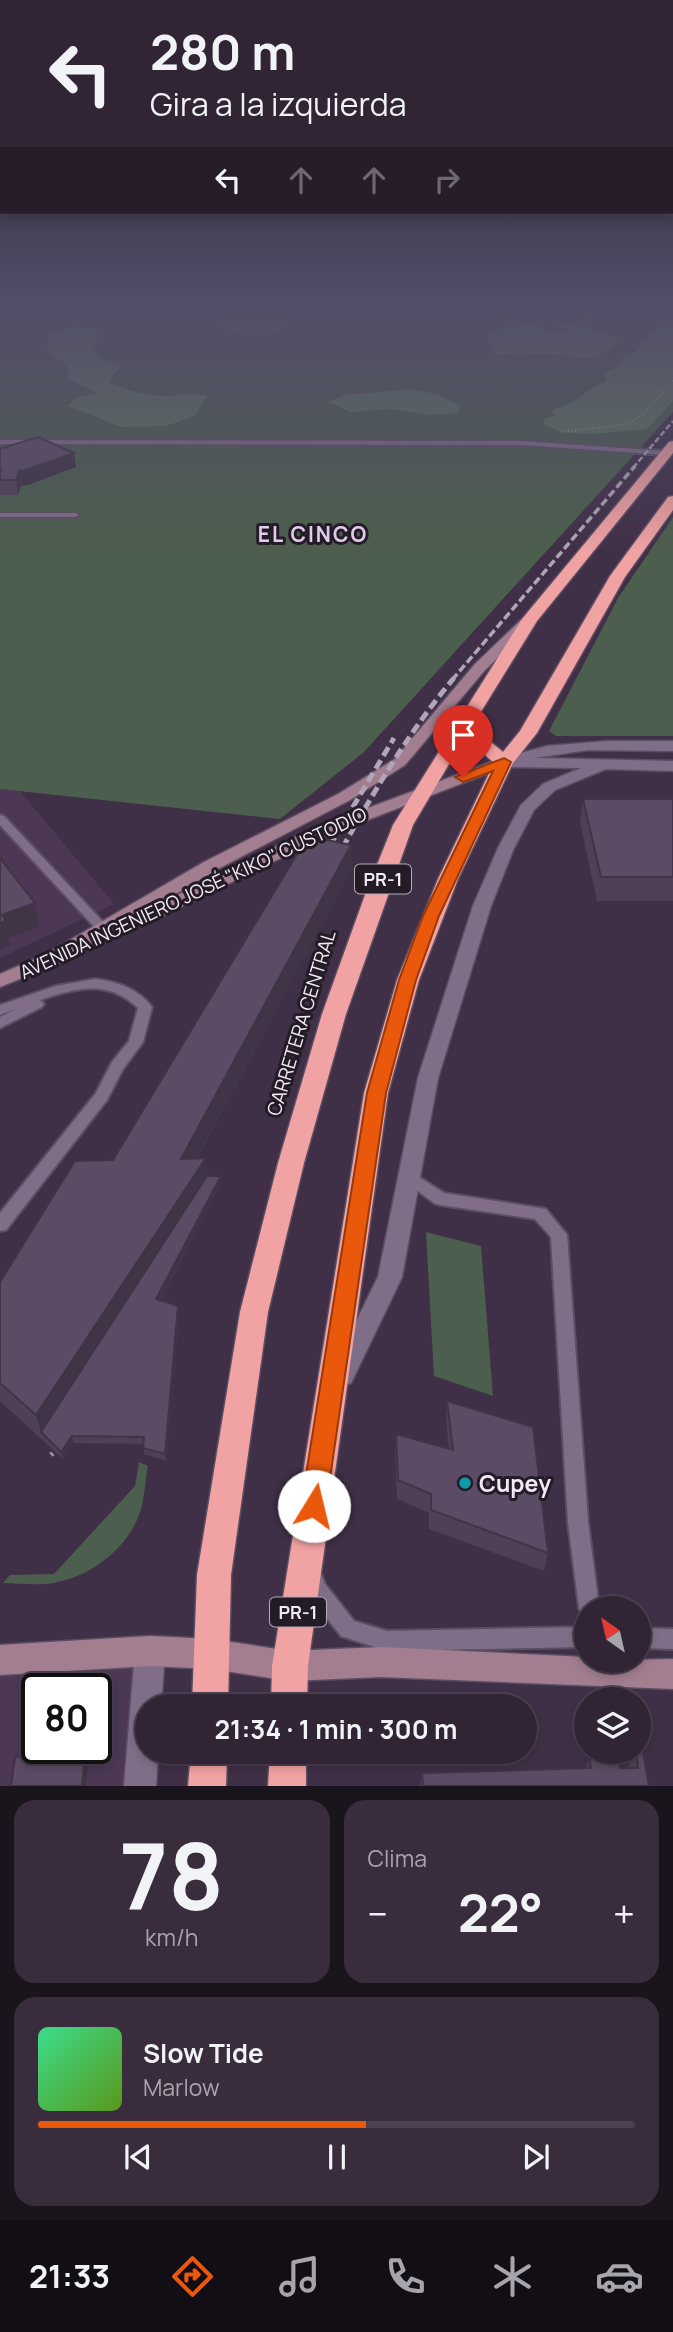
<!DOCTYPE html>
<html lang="es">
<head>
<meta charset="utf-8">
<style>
	body { margin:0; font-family:Manrope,sans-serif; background:#382c3d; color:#f1f3f6; height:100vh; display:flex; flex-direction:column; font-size:26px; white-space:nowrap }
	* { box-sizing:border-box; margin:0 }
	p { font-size:23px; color:#a8a4ad }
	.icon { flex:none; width:38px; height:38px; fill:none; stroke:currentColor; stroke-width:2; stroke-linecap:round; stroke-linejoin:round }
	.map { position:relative; height:1786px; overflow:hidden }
	.sheet { display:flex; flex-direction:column; gap:14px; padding:14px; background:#1a141d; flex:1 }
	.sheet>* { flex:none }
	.banner { position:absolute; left:0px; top:0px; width:674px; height:214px; box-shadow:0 4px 10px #0003,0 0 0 2px #4b4150; background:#302435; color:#f1f3f6; overflow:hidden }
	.needle { width:46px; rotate:326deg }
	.buttons { position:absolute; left:574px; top:1596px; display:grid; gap:14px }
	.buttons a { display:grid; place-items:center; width:77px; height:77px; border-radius:50%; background:#302435; box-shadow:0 4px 10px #0003,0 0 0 2px #4b4150; font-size:35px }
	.speed { position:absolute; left:21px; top:1673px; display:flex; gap:14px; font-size:35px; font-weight:700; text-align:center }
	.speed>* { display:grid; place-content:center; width:91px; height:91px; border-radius:50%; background:#302435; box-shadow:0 4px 10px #0003,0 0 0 2px #4b4150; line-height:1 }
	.speed .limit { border:4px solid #111; border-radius:10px; background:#fff; color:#111 }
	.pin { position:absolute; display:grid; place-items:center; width:60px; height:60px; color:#fff; margin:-72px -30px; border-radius:50% 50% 50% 0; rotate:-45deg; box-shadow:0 0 7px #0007 }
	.pin .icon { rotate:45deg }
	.me { position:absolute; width:77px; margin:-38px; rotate:9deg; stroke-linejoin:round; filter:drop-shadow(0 0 5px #0008) }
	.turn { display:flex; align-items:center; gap:24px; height:147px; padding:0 35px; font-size:32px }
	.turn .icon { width:91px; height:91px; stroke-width:2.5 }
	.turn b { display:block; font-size:49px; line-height:60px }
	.lanes { display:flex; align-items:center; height:66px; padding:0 35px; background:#0003; justify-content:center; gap:35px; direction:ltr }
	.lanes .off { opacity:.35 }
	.big { font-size:52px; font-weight:700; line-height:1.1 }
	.sheet .tile { flex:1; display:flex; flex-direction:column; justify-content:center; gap:10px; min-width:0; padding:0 24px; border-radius:21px; background:#382c3d }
	.sheet .dial { align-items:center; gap:0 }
	.dial b { font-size:91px; line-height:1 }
	.song { display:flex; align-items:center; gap:21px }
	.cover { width:84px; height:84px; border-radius:10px; background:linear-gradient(135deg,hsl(150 70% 55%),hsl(90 70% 35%)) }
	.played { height:7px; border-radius:4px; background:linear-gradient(90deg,#ea580c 55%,#4b4150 55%) }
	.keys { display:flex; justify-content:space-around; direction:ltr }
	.heat { display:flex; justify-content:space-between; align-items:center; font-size:38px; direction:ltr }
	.sheet .tiles { flex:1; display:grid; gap:14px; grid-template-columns:1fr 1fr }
	.tile:last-child { grid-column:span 2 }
	.trip { position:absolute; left:135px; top:1694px; width:402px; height:70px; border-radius:35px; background:#302435; box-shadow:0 4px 10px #0003,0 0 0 2px #4b4150; font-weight:700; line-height:70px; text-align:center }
	.menu { display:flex; height:112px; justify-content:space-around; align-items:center; background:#130e15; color:#a8a4ad }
	.menu .icon { width:49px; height:49px }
	.menu .active { color:#ea580c }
	.menu b { font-size:32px; color:#f1f3f6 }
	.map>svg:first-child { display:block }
</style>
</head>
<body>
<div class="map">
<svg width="673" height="1786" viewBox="0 0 673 1786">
	<rect width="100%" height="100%" fill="#403047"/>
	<path fill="#4c3855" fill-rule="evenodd" d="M0,789l20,2 94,113 -114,54z
		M150,1651l-10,135h-140v-126zM37,1689h59v59h-59z"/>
	<path fill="#4c5e4d" d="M0,304h673v108l-309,340 -84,67 -280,-30z
		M673,517v219h-117l-7,-5 69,-133z
		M426,1232l55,14 12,150 -59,-20z
		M139,1462l9,4c-3,14 -3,30 -7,43 -11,38 -50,68 -88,74 -16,3 -34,0 -50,0l7,-8 44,-1 81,-88z"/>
	<path fill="#5e765f" d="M596,304l19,4c-13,13 -40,10 -56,3l2,-2z
		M230,317l49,1 6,9c-21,12 -50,12 -67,-5z
		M673,318v83l-24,26 -4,3c-29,0 -79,12 -102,-7l2,-5 12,-3 -5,-3 2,-3c20,-3 33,-20 52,-28l-2,-8 17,-8 -1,-3 7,-8 9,-1v-5l15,-10 -4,-4 17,-9 -2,-4z
		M563,323l26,4 28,11v4c-24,27 -48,9 -77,12 -15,2 -29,1 -44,0l-8,-14 3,-8c16,-5 38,-12 54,-3l-3,4 22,-1 1,-4 -10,-1z
		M72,327l24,1 2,10 -7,11 10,9 21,9 -9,8 -4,8c18,7 35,12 54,13 17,0 26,-4 44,0l-12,20 -29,10 -45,1 -53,-21 9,-9 21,-4 -30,-14 -1,-14 -20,-14 2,-17z
		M413,389l26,6 21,11 -1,7 -31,2 -35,-6 -43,3 -22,-10 17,-7z"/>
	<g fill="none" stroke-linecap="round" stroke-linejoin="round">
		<defs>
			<path id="lane" d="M0,440l522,1 144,10 4,2 -4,2 -144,-10 -522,-1z
				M0,513h75l4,2 -4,2h-75z
				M0,815l4,1 103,110 2,3 -2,3h-8l-99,-107z
				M95,979c23,3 42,9 57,28l-9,35 -20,27 -16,31 -101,130 -6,1v-18l96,-120 16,-31 17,-21 9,-33c-31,-29 -61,-20 -98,-8l4,4 -2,3 -42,21v-11l16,-8 -16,6v-10l56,-19z
				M411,1172l33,21 102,16 21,26 21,287 11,86h-13v9l-4,-2 -3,-7 -11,-86 -17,-285 -16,-18 -95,-14 -6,-2 -28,-21 -3,-4 3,-4z
				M312,1566l7,3 6,15 29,37 33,10 199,-4v20l-199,4 -46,-15 -30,-38 -9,-22 3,-7z
				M639,1628l34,1v20l-34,-1z"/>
			<path id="street" d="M608,741h65v10l-85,-1 -53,8 138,3v10l-67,-2 -51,21 -21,20 -20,38 -23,58 -53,172 -36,199 -51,106 -9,3 -9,-3 -3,-8 48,-98 40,-199 55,-172 25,-58 23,-43 22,-21 38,-16 -77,-1 -8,-5 3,-3 48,-13z
				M150,1636l10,5 5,10 -4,55h-14v46h11l-2,34h-32l11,-135 5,-10z"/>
			<path id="secondary" d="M526,619l5,1v6l-46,44 -80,95 -55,35 -134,70 -57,34 153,-75 187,-70h10l3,3 -3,3 -185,72 -174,85h-12l-3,-4 -67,41 -68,28v-13l46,-20 158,-92 134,-68 57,-35 80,-95 46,-44z
				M150,1636l62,3 78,12 91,-4 205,10v4l87,-2v30l-292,-12 -91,4 -78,-12 -62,-3 -150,9v-30z"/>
			<path id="highway" d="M673,441v12l-136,168 -63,102 7,11 22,18 17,-21 90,-155 58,-79 5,-1v14l-48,67 -88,156 -24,30 -55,116 -39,101 -31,113 -80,573 -1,40h-36l1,-40 92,-573 33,-113 41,-101 56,-116 -29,-26 -52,88 -67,189 -42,149 -36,149 -37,263 -3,131h-36l5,-131 43,-263 38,-149 44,-149 43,-119 28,-70 129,-206 147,-177z
				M191,1752h36l-1,34h-38z
				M270,1752h36v34h-38z"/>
		</defs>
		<use href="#lane" stroke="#5c4e62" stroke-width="4"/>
		<use href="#street" stroke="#5c4e62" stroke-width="3"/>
		<use href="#secondary" stroke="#5c4e62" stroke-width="3"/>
		<use href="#highway" stroke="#5c4e62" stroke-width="3"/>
		<path stroke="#9f92a5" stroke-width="2" stroke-dasharray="1 2.5" stroke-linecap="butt" d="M561,432l67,-8 18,-12 27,-32"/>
		<path stroke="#9f92a5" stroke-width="5" stroke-dasharray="2.5 8" stroke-linecap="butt" d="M51,1455l6,-6"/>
		<use href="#lane" fill="#806e88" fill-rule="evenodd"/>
		<use href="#street" fill="#806e88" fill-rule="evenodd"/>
		<use href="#secondary" fill="#a27e90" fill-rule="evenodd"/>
		<use href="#highway" fill="#f1a2a3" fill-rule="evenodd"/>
		<path stroke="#b1a5b7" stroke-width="2.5" stroke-dasharray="6 2.5" stroke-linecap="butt" d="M633,468l40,-47"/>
		<path stroke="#b1a5b7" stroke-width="3.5" stroke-dasharray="8 3.5" stroke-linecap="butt" d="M452,680l183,-214"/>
		<path stroke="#b1a5b7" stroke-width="5" stroke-dasharray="10 5" stroke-linecap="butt" d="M322,859l72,-121
			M335,861c36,-64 71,-126 119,-183"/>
	</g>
	<path fill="#4f4056" d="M0,448l74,5 2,14 -48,18 -7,1 -3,9h-18z
		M583,799h90v102h-76l-17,-79z
		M351,869l-154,289 10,18 14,7 -61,118 18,5 1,7 -13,148 -22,-7v-10l-70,-1 -11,16 -63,-58v-119l113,-122z
		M447,1401l101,152 -4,18 -115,-42v-16l-32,-14 -2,-47 1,-18 53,15 -3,-29z
		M634,1752h5l10,34h-229l2,-13 164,-5 3,-11 31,11h8z"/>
	<path fill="#403446" d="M74,453l2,14 -48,18 -7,1 -3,9 -2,-15 3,-9z
		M351,845v24l-168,314 -2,-24z
		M35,903l4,24 -30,11 1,7 -10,4v-26l2,-8z
		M206,1158l2,25 -167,249 -5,-17z
		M221,1176v7l-64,123 -1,-7z
		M178,1306l1,7 -13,148 -1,-7z
		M72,1436l2,7 -11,16 -2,-7z
		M85,1755l3,11 -2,20h-4z"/>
	<path fill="#5c4b64" stroke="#403446" stroke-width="2" d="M38,437l36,16 -48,17 -7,1 -3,9h-16v-6l1,-4 -1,1v-23h3z
		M583,799h90v78h-72z
		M308,836l43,9 -170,314 25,-1 -170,257 -36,-32v-101l75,-121 38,-1z
		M0,858l35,45 -33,12 4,6 -6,2z
		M207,1176h14l-65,123 22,7 -13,148 -22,-6 1,-11 -72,-1 -11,16 -20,-20z
		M447,1401l86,26 15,126 -117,-43v-16l-33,-14 -2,-46 57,16z
		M639,1747h3l7,39h-226l-1,-13 169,-5 -2,-11 30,-1 1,12h18l-2,-16h3z
		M85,1755l-3,31h-71l4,-29z"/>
	<linearGradient id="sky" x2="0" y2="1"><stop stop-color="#231a27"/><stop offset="0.55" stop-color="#534e69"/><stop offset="1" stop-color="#534e69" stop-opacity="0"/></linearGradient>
	<rect width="673" height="554" fill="url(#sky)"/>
	<path fill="#ea580c" stroke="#983908" stroke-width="2" d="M504,758l7,4 -72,154 -23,64 -30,113 -60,413 -4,8 -8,4 -9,-4 -4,-8 66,-413 32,-113 24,-64 70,-145 -30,11 -8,-5z"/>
	<circle fill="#0f9aa8" stroke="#231b26" stroke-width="2.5" cx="465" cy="1483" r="7"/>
	<g text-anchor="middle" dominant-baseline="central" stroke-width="6" stroke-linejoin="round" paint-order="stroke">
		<g fill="#231b26" stroke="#b5abb9" stroke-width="2">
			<rect x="355" y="864.5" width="56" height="29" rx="5"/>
			<rect x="270" y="1597.5" width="56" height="29" rx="5"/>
		</g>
		<g font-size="18" font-weight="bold" fill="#f3e9f8">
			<text x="383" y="879">PR-1</text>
			<text x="298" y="1612">PR-1</text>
		</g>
		<g font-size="19" fill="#f3e9f8" stroke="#231b26">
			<text transform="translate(193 893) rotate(-25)">AVENIDA INGENIERO JOSÉ "KIKO" CUSTODIO</text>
			<text transform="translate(301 1023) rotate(-73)">CARRETERA CENTRAL</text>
		</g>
		<g font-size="21" font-weight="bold" letter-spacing="2" fill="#e0ccea" stroke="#231b26">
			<text x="313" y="534">EL CINCO</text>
		</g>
		<g font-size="23" font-weight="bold" fill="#f3e9f8" stroke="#231b26" text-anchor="start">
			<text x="479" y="1483">Cupey</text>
		</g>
	</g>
</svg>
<div class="buttons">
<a><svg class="needle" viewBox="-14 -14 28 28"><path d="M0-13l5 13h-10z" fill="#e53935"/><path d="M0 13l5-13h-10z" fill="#a8a4ad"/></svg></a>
<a><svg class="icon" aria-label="layers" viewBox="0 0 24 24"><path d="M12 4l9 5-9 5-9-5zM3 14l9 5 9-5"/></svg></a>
</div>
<div class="speed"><div class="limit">80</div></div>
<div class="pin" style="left:463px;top:777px;background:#d93025"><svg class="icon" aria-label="arrive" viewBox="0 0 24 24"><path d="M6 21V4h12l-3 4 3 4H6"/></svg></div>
<svg class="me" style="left:314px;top:1506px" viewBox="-20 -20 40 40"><circle r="19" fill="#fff"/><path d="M0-13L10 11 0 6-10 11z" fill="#ea580c"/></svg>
<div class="trip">21:34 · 1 min · 300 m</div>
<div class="banner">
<div class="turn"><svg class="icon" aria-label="left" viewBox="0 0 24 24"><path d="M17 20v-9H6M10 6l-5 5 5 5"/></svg><div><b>280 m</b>Gira a la izquierda</div></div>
<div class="lanes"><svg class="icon" aria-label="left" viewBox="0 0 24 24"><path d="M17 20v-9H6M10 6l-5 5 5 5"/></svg><svg class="icon off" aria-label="ahead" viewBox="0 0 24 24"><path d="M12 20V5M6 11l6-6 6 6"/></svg><svg class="icon off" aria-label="ahead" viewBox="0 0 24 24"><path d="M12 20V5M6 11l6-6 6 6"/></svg><svg class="icon off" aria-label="right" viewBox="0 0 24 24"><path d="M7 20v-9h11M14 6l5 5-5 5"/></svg></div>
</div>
</div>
<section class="sheet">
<div class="tiles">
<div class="tile dial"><b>78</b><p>km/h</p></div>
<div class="tile"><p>Clima</p>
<div class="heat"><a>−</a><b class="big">22°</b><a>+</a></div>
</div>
<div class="tile">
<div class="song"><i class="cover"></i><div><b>Slow Tide</b><p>Marlow</p></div></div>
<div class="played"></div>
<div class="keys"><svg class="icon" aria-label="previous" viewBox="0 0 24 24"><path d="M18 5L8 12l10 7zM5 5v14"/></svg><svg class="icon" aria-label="pause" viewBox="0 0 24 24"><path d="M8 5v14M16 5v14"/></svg><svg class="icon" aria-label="next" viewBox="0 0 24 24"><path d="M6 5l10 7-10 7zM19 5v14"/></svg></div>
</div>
</div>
</section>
<nav class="menu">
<b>21:33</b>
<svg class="icon active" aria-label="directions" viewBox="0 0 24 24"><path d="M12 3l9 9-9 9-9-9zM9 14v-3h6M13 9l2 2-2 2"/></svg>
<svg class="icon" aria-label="music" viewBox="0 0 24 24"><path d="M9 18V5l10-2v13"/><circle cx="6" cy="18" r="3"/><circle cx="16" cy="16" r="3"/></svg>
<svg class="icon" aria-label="phone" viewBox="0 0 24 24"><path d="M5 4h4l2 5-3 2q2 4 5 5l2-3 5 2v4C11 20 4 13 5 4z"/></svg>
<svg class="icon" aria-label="climate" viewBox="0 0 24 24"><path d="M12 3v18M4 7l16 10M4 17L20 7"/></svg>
<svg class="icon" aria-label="car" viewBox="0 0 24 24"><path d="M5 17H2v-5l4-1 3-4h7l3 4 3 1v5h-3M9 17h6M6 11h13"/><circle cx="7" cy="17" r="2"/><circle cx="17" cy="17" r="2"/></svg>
</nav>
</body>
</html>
